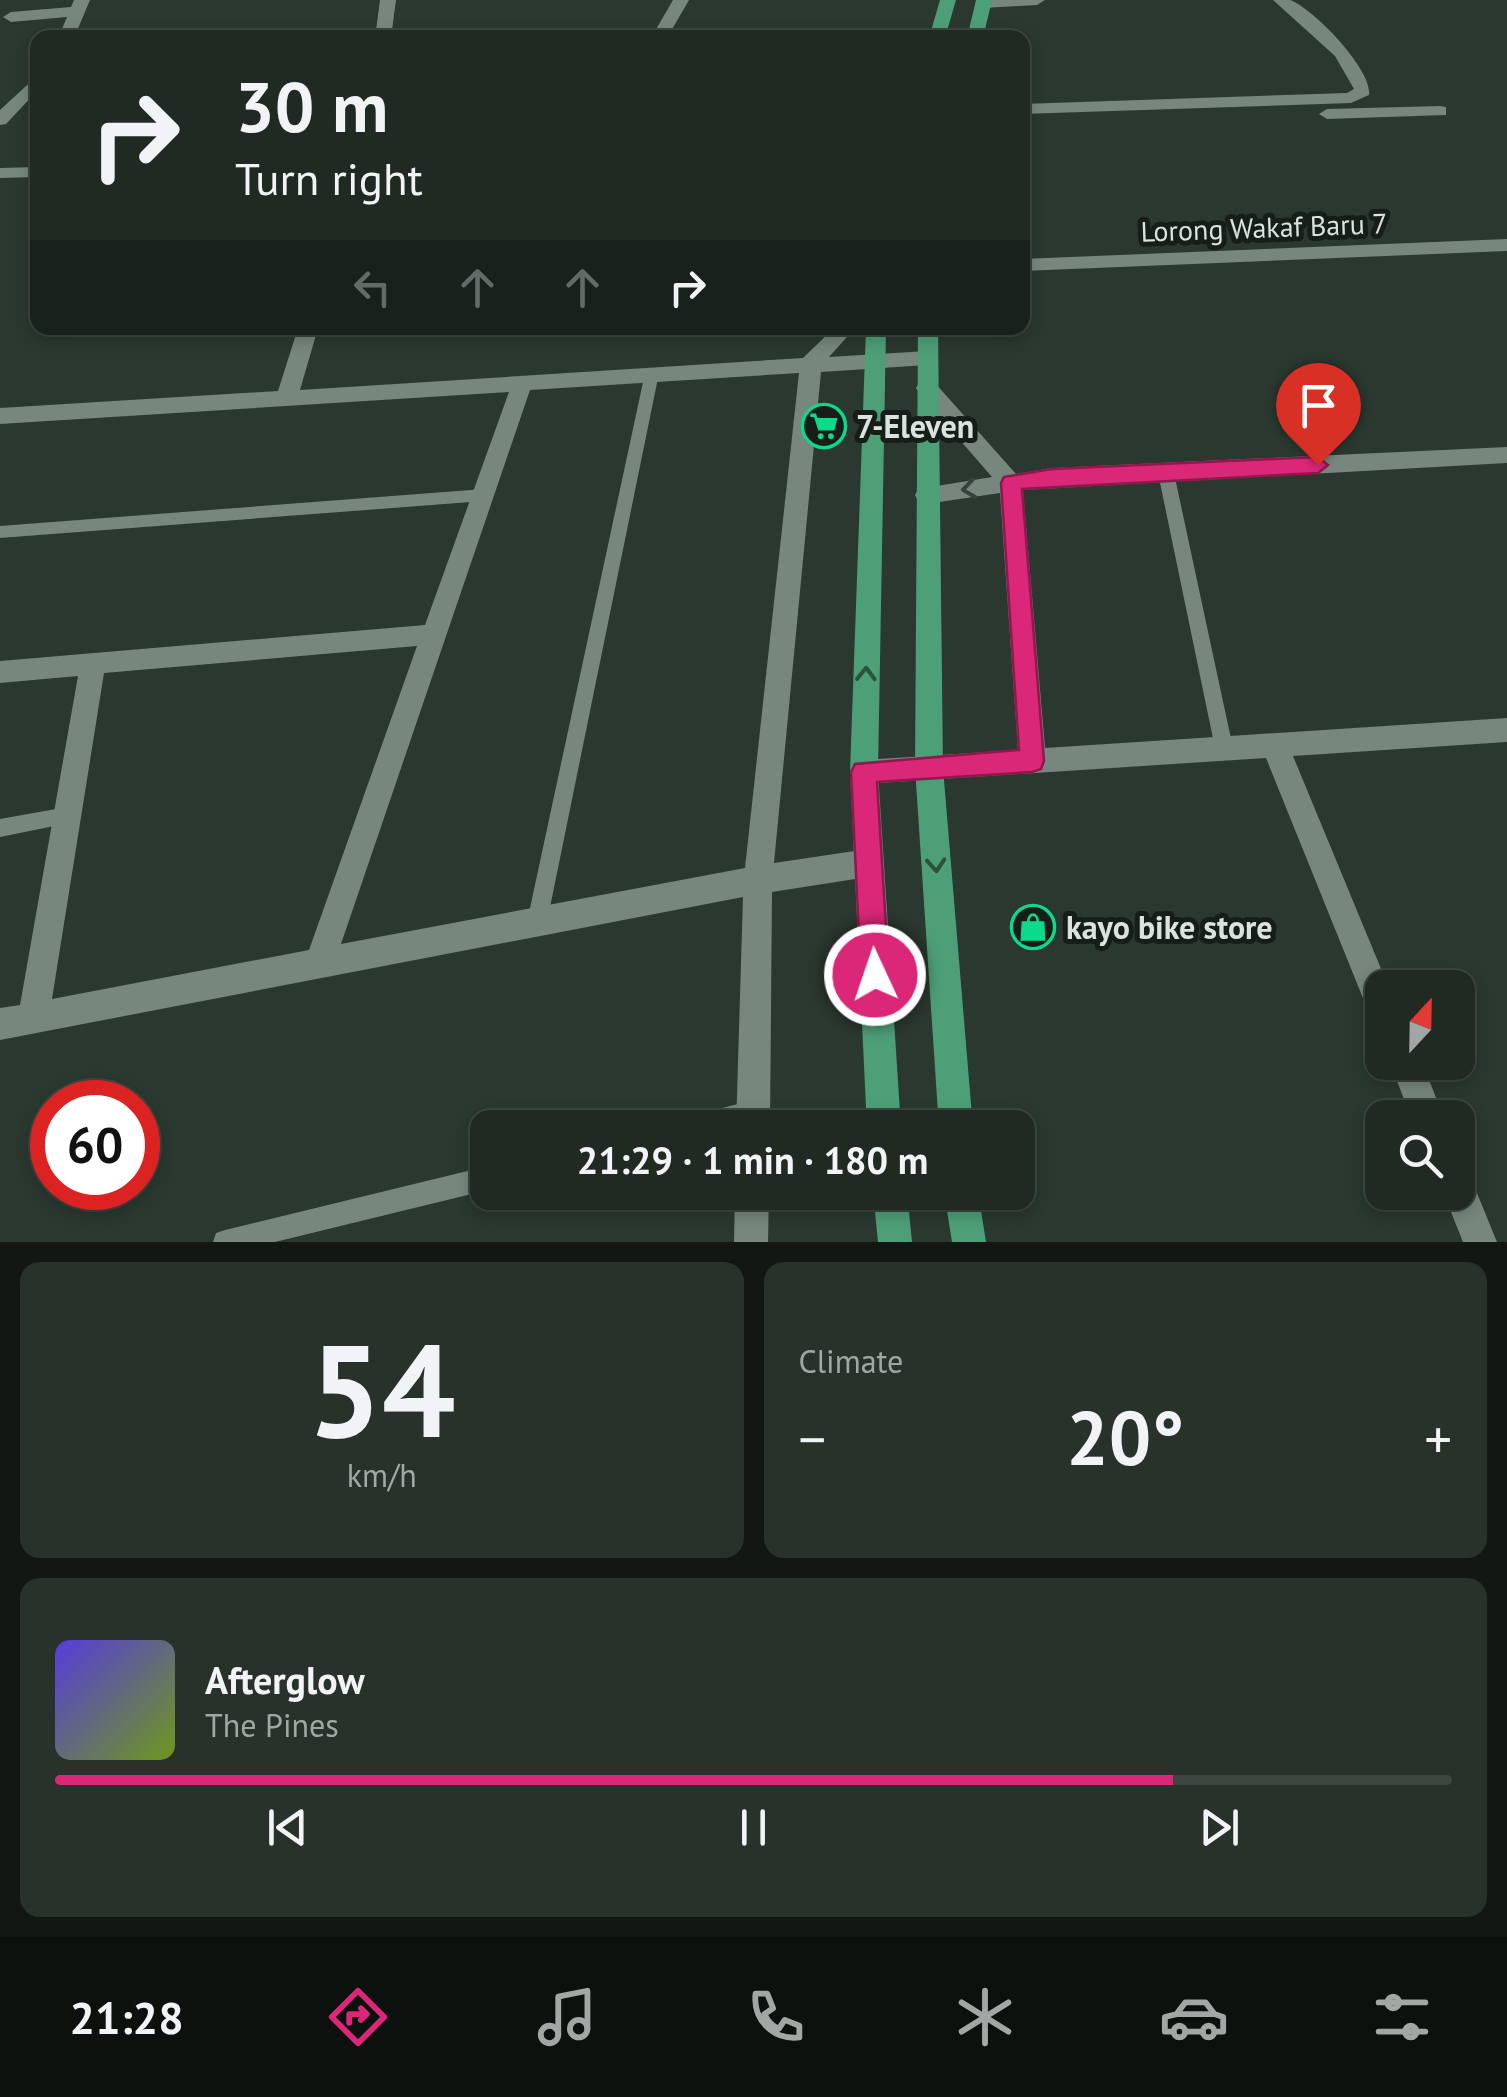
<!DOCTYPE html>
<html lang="en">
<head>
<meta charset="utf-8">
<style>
	body { margin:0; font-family:"PT Sans",sans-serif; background:#28322b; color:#f1f3f6; height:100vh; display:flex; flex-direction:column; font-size:38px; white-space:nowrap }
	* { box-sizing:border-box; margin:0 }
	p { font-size:32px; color:#a2a7a6 }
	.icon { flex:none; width:55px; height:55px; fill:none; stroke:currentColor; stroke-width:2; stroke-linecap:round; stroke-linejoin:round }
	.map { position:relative; height:1242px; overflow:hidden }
	.side { display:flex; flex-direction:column; gap:20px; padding:20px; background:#121713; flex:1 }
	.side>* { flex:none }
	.top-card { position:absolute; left:30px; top:30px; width:1000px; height:305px; border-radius:20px; box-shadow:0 5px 15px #0003,0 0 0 2px #3d4641; background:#202a23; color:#f1f3f6; overflow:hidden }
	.needle { width:65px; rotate:22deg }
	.tools { position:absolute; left:1365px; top:970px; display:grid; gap:20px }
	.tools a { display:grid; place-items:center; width:110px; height:110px; border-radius:20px; background:#202a23; box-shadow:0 5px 15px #0003,0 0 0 2px #3d4641; font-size:50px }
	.speed { position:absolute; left:30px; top:1080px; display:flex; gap:20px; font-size:50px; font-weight:700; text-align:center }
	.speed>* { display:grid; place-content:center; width:130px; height:130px; border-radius:50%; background:#202a23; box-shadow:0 5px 15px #0003,0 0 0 2px #3d4641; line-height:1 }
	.speed .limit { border:15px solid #d22; background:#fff; color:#111 }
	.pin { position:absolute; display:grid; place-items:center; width:85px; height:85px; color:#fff; margin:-102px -42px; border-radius:50% 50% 50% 0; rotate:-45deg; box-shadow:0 0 10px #0007 }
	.pin .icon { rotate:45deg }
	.me { position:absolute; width:110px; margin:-55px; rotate:357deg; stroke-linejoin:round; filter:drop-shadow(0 0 8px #0008) }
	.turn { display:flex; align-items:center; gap:35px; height:210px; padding:0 40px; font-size:45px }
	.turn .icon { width:130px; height:130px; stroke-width:2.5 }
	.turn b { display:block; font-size:70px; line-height:85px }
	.lanes { display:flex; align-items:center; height:95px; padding:0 40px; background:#0003; justify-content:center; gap:50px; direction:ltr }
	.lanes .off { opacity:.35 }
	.big { font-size:75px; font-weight:700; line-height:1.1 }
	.side .card { flex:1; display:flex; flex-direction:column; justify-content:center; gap:15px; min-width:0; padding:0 35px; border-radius:20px; background:#28322b }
	.side .dial { align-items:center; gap:0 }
	.dial b { font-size:130px; line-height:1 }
	.song { display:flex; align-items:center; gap:30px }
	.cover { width:120px; height:120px; border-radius:15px; background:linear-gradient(135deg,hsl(250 70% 55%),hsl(80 70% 35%)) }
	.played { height:10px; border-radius:5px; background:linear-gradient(90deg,#db2777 80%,#3d4641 80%) }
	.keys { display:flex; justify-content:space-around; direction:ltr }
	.heat { display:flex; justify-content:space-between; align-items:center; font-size:55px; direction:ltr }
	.side .tiles { flex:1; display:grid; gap:20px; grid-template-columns:1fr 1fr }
	.card:last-child { grid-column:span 2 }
	.trip { position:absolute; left:470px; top:1110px; width:565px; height:100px; border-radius:20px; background:#202a23; box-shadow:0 5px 15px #0003,0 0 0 2px #3d4641; font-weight:700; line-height:100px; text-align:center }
	.tabs { display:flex; height:160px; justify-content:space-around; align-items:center; background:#0d110e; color:#a2a7a6 }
	.tabs .icon { width:70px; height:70px }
	.tabs .active { color:#db2777 }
	.tabs b { font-size:45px; color:#f1f3f6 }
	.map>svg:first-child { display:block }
</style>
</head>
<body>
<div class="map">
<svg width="1507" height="1242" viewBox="0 0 1507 1242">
	<rect width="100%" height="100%" fill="#2a382f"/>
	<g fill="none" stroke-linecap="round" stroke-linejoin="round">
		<path fill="#77877d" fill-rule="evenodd" d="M652,368l7,5 -112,549 -3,7 -7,3 -7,-3 -3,-7 118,-549z
			M1166,467l8,6 59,275 -2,6 -7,2 -7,-2 -2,-6 -57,-275z
			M484,489l8,6 -8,6 -484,37v-12z
			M67,807l7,3 3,6 -3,6 -74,15v-18z
			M754,1100l8,3 3,8 -3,8c-27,11 -55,9 -83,9l3,-8 8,-4z
			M488,1166v24l-213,52h-62l3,-9 9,-3z"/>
		<path fill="#77877d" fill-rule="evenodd" d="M74,0h16l-16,38h-16l9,-21 -56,5 -8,-5 8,-5 60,-5z
			M380,0h16l-5,38h-16z
			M673,0h16l-22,38h-16z
			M977,0h68l-8,5 -54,3 -5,-2z
			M1273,0c6,0 11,0 17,0 23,8 83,70 79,95l-18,8 -329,11v-10l325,-11 7,-4 -19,-33z
			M38,75v15l-32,34 -6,1v-15z
			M1440,106l6,1v8l-119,4 -8,-5 8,-5z
			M38,167v10l-38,1v-10z
			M1507,239v12l-485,20v-12z
			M298,328h20l-18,62 503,-32 31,-30h21l-26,29 98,-6 10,7 -10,7 -106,7 -47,491 94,-14 10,4 4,10 -4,10 -10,4 -96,15 -2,236h-34l7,-231 -743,143v-32l20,-3 58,-329 -78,7v-22l425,-36 84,-233 -509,32v-16l278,-17zM799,373l-54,495 -404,76 189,-554zM417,646l-108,304 -257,49 52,-326z
			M927,380l8,3 81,91 36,-6 455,-21v16l-484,27 22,258 462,-30v24l-214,14 96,232h-7v34l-11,-4 -105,-260 -402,26 -10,-3 -4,-9 4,-9 10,-3 154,-10 -18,-257 -74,11 -8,-3 -3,-6 3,-6 74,-12 -73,-84 -3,-5 3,-5z
			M1390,1062h32l22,56h-33z
			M1458,1171l12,5 27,66h-34l-20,-50h15z
			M735,1192h34l-1,50h-34z"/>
		<path fill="#4d9f78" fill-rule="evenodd" d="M940,0h16l-11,38h-16z
			M976,0h16l-9,38h-16z
			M866,328h20l-8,444 23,356h-34l-17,-356z
			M918,328h20l5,440 30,360h-34l-24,-360z
			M873,1192h34l5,50h-34z
			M944,1192h34l8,50h-34z"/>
	</g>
	<defs><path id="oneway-chevron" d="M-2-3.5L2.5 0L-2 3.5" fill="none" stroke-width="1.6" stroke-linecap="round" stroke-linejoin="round" transform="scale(2.5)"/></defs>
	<use stroke="#39423c" href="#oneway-chevron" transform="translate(969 489) rotate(172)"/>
	<g stroke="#2d513f">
		<use href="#oneway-chevron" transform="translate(866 674) rotate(-89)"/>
		<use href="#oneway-chevron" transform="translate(936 865) rotate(86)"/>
	</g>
	<path fill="#db2777" stroke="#8e194d" stroke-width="2.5" d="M1318,457l10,8 -10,8 -296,16 22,272 -3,8 -9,3 -155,10 12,193 -4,10 -10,4 -10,-4 -4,-10 -10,-203 4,-8 164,-14 -18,-267 3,-6 48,-8z"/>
	<defs>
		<symbol id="supermarket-ring" viewBox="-11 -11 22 22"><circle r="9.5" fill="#171d19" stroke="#0dd98a" stroke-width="1.5"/><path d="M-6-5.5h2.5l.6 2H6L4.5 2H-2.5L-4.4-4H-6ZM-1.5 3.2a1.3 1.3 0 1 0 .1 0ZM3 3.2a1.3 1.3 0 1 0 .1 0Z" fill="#0dd98a"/></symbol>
		<symbol id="shop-ring" viewBox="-11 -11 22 22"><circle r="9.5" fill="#171d19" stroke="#0dd98a" stroke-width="1.5"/><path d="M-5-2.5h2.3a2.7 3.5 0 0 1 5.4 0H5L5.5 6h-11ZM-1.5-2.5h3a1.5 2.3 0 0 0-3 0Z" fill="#0dd98a"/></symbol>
	</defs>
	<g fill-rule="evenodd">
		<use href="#supermarket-ring" x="799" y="401" width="50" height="50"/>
		<use href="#shop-ring" x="1008" y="902" width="50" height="50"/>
	</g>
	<g text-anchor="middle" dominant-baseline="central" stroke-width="10" stroke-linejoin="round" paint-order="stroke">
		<g font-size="28" fill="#dbe3de" stroke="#171d19">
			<text transform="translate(1264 227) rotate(-2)">Lorong Wakaf Baru 7</text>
		</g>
		<g font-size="32" font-weight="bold" fill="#dbe3de" stroke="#171d19" text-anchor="start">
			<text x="856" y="426">7-Eleven</text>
			<text x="1066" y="927">kayo bike store</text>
		</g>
	</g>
</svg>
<div class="tools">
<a><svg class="needle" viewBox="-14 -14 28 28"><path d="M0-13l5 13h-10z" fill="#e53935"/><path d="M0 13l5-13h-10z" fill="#a2a7a6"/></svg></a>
<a><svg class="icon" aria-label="search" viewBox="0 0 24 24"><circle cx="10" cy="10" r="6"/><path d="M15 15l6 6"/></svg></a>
</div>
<div class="speed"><div class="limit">60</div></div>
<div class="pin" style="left:1318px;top:465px;background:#d93025"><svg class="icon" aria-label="arrive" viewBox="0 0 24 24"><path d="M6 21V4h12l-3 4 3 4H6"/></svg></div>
<svg class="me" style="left:875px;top:975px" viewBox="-20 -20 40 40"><circle r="17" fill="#db2777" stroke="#fff" stroke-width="3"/><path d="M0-11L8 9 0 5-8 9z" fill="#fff"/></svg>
<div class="trip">21:29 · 1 min · 180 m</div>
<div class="top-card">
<div class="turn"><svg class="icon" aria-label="right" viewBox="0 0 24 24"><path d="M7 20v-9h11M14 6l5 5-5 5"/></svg><div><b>30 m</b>Turn right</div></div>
<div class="lanes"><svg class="icon off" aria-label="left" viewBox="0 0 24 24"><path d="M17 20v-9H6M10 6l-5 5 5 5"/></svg><svg class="icon off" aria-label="ahead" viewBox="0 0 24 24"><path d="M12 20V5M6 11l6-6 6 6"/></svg><svg class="icon off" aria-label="ahead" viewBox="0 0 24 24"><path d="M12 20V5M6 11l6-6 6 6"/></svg><svg class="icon" aria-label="right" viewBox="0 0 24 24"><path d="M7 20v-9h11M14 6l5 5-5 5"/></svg></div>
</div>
</div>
<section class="side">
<div class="tiles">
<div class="card dial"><b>54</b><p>km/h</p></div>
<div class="card"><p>Climate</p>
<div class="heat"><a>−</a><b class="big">20°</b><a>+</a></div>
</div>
<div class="card">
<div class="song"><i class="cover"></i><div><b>Afterglow</b><p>The Pines</p></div></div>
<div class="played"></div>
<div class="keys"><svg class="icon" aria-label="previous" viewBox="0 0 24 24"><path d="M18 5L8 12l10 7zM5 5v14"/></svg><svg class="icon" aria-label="pause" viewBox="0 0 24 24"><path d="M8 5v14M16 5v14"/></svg><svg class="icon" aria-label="next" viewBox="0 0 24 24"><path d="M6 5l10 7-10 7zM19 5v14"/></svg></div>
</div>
</div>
</section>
<nav class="tabs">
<b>21:28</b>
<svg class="icon active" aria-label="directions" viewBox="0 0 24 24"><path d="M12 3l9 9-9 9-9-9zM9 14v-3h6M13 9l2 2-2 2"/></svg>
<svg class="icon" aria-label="music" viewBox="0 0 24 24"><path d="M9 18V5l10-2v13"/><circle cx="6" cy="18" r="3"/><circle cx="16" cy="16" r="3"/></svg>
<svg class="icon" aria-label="phone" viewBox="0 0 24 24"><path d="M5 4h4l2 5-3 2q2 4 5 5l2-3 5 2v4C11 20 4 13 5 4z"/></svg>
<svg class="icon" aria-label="climate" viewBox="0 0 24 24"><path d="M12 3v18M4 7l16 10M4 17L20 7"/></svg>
<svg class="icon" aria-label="car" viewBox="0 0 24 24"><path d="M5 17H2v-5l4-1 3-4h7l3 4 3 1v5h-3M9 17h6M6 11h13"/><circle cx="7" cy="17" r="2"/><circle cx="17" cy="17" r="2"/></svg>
<svg class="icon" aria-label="filters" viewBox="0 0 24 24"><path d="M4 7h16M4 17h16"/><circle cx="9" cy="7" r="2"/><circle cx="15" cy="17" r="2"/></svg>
</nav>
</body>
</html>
